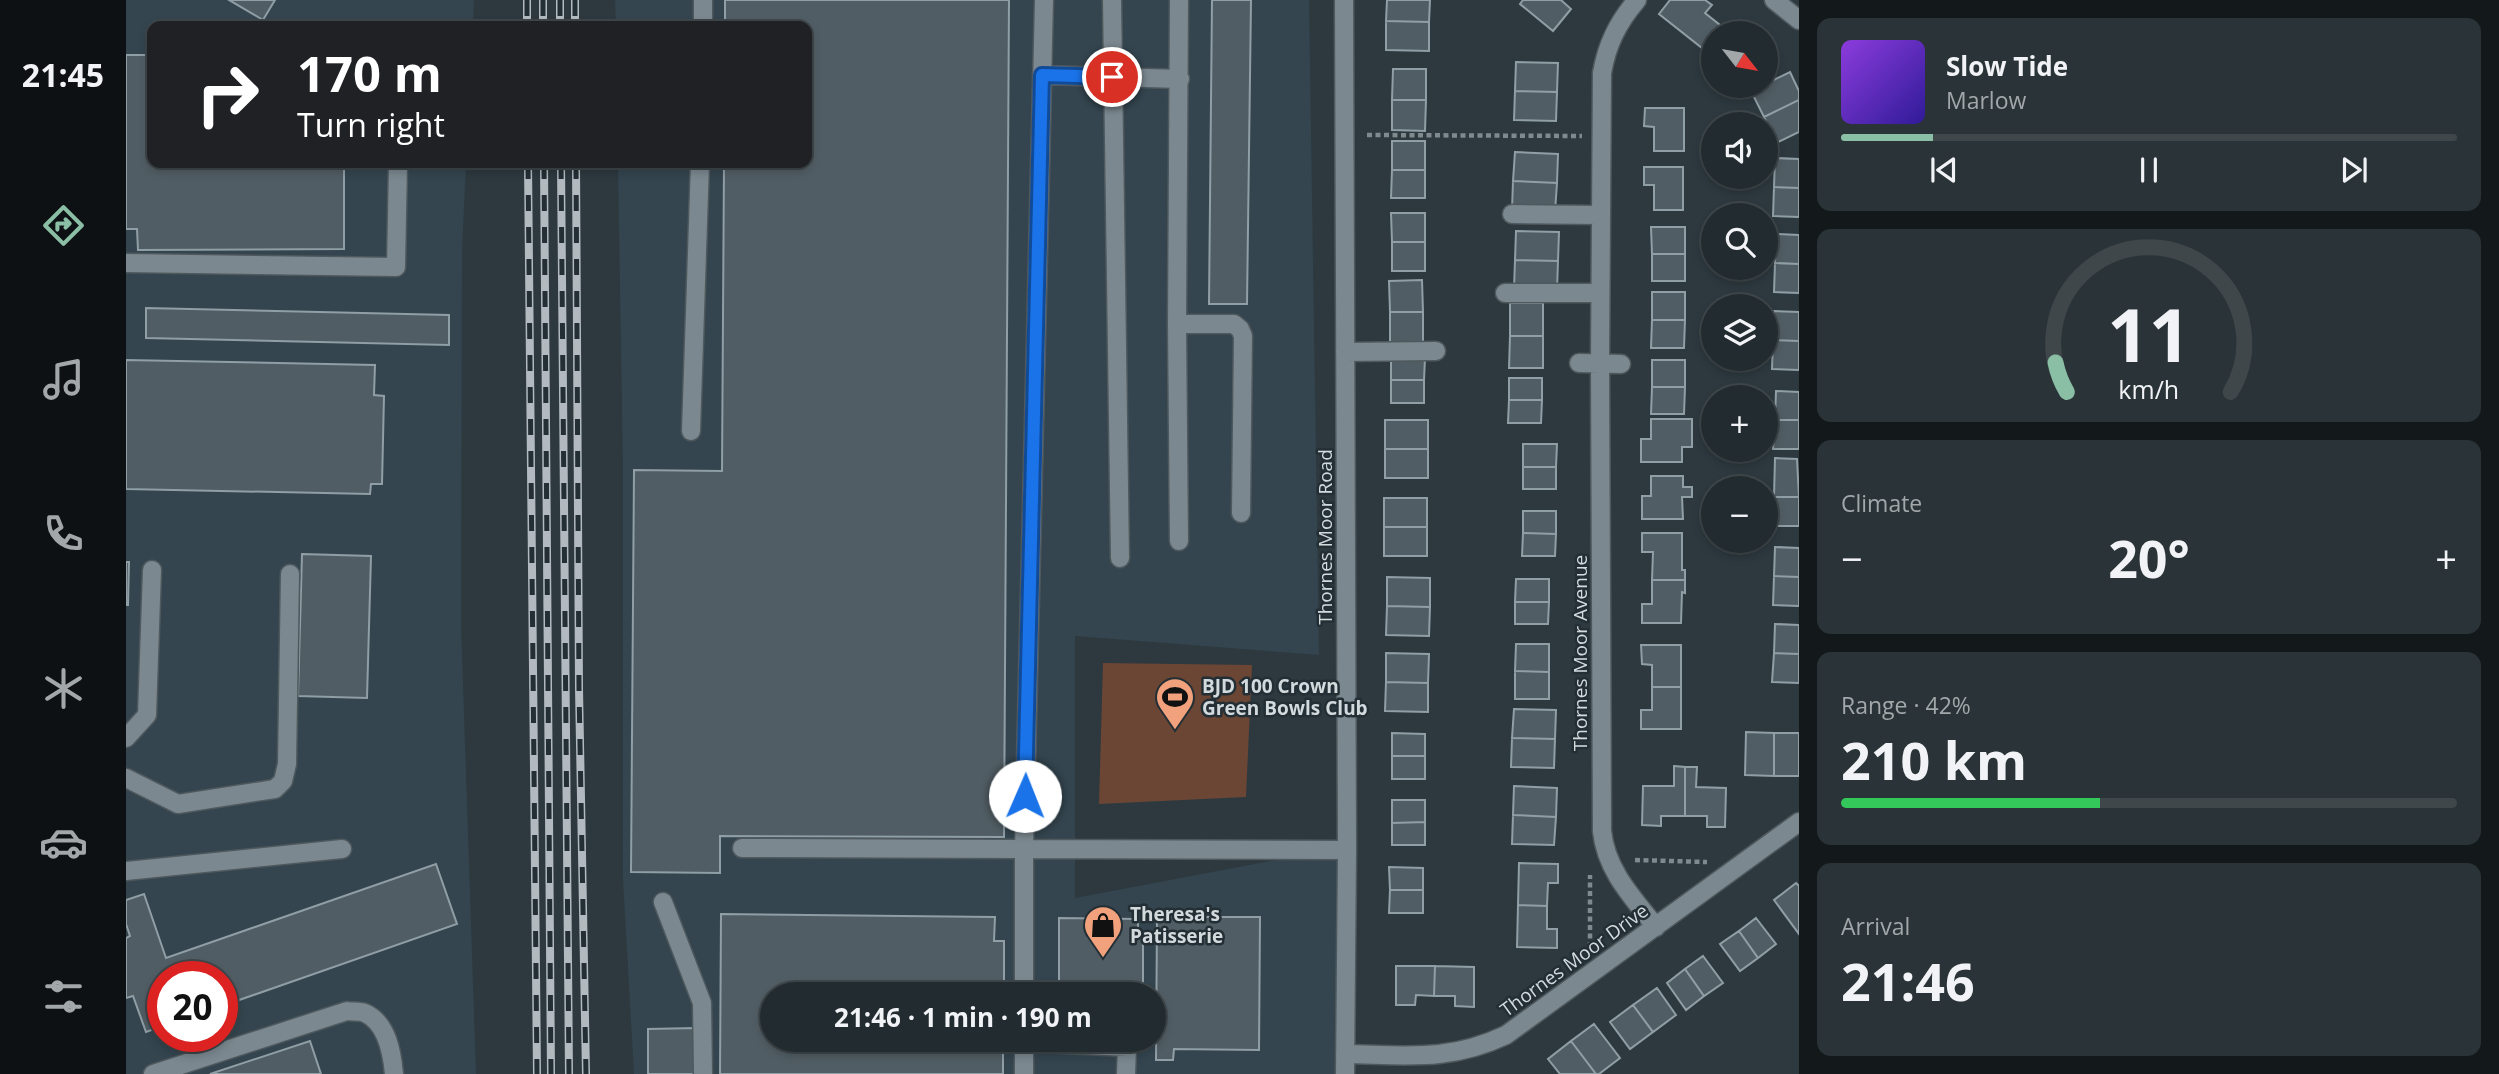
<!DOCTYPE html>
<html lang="en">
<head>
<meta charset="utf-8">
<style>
	body { margin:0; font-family:"Open Sans",sans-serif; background:#2a3337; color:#f1f3f6; height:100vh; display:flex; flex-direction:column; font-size:26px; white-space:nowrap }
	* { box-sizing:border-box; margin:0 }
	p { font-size:23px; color:#a2a7aa }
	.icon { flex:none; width:38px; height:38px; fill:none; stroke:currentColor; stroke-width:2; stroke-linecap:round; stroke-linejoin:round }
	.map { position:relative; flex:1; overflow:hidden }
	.details { display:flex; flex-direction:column; gap:18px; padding:18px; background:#13181a; width:700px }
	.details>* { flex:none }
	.top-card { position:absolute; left:21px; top:21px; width:665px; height:147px; border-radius:14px; box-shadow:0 4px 10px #0003,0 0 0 2px #3f474b; background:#202124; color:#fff; overflow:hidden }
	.needle { width:46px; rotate:121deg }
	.buttons { position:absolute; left:1575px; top:21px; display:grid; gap:14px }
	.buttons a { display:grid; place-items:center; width:77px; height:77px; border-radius:50%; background:#222b2f; box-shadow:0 4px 10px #0003,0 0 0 2px #3f474b; font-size:35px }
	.speed { position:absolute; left:21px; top:961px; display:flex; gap:14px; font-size:35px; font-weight:700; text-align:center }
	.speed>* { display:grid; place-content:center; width:91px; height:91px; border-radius:50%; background:#222b2f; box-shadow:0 4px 10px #0003,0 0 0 2px #3f474b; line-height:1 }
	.speed .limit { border:10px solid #d22; background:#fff; color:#111 }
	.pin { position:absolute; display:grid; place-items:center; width:60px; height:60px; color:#fff; margin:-30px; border:4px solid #fff; border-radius:50%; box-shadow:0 2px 7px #0007 }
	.me { position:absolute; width:77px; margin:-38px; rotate:1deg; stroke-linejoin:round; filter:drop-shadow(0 0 5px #0008) }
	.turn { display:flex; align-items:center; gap:24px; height:147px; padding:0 35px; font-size:32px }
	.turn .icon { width:91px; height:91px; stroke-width:2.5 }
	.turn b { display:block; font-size:49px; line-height:60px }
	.big { font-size:52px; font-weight:700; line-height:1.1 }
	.details .widget { flex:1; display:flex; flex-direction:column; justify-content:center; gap:10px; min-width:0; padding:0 24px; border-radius:14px; background:#2a3337 }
	.details .dial { align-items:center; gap:0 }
	.dial svg { height:182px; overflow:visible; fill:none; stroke:#3f474b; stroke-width:7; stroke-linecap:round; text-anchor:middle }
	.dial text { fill:#f1f3f6; stroke:none }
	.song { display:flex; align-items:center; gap:21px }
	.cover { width:84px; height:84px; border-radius:10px; background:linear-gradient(135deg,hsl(270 70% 55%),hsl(250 70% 35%)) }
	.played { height:7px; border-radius:4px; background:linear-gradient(90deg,#8abfa5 15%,#3f474b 15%) }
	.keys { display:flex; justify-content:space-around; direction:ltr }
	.heat { display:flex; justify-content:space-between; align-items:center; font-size:38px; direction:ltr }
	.charge { height:10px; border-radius:5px; background:linear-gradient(90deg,#34c759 42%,#3f474b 0) }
	.trip { position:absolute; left:634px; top:982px; width:406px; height:70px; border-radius:35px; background:#222b2f; box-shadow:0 4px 10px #0003,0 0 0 2px #3f474b; font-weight:700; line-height:70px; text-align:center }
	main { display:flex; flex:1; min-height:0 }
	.tabs { display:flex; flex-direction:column; width:126px; justify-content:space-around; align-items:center; background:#0e1113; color:#a2a7aa }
	.tabs .icon { width:49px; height:49px }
	.tabs .active { color:#8abfa5 }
	.tabs b { font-size:32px; color:#f1f3f6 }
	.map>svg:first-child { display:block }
</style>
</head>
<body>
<main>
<nav class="tabs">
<b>21:45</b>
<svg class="icon active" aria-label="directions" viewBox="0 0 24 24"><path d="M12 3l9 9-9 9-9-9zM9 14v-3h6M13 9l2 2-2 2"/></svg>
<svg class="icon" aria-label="music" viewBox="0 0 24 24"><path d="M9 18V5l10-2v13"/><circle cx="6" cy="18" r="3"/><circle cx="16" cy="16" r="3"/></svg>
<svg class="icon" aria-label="phone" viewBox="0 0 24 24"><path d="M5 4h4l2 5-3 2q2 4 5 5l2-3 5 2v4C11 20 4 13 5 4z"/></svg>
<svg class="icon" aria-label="climate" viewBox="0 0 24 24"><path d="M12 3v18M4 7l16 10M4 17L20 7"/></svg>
<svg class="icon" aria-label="car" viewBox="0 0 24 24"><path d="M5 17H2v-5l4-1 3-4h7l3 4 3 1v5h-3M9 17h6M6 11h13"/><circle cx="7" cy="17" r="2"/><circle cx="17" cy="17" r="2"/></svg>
<svg class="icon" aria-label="filters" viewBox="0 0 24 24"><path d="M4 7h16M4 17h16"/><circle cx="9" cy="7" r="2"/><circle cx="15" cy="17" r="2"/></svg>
</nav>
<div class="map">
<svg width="1673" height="1074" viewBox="0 0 1673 1074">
	<rect width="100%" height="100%" fill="#2d393f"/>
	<path fill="#34454f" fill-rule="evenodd" d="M0,0h348l-1,26h-321v137h314l-4,86 -1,375 15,450h-350zM37,976h59v60h-59z
		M489,0h694l10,655 -244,-19v262l233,-44 39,-4 -2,224h-711l-11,-195v-409l-5,-307h189v-137h-191zM646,994h381v46h-381z"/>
	<path fill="#6b4634" d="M977,663l149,2 -6,132 -147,7z"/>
	<path fill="#515d64" stroke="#909ea5" stroke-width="2" d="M103,0h46l-12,20z
		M599,0h284l-5,837 -284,-1v37l-89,-1 3,-402 88,1 2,-308h83v-137h-82z
		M1086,0h39l-4,304h-38z
		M1261,0h43l-1,22 -43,-1z
		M1397,0h38l10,9 -18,22 -33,-27z
		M1544,0h35l7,5 -7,8 15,12 -18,23 -43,-34z
		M1260,21l43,1v29l-43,-1z
		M1587,33v24l-11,-9z
		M0,55h26v108h192v86l-206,1 -1,-21h-11z
		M1390,62l42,1 -1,29 -42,-1z
		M1267,69h33v31h-34z
		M1664,72l9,19v9l-35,17 -13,-26z
		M1389,91l42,1 -1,29 -42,-1z
		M1266,100h34l-1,31 -33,-1z
		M1673,100v32l-23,11 -12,-26z
		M1519,108h39v43h-30v-24l-10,-1z
		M1266,141h33v29h-33z
		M1389,152l43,2 -1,29 -44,-2z
		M1649,158l24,1v29l-25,-1z
		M1518,167h39v43h-29v-25h-10z
		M1266,170h33v28h-34z
		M1387,181l44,2 -2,29 -43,-2z
		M1648,187l25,1v29l-26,-1z
		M1265,213h34v29h-33z
		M1525,227h34v27h-33z
		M1390,231l43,1 -1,29 -43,-1z
		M1650,234l23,1v29l-24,-1z
		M1266,242h33v29h-33z
		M1526,254h33v27h-33z
		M1389,260l43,1 -1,29 -43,-1z
		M1649,263l24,1v29l-25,-1z
		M1296,280l1,32h-33l-1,-31z
		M1526,292h33v28h-33z
		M1384,303h33v33h-33z
		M20,308l303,7v30l-303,-7z
		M1648,311l25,1v29l-26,-1z
		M1264,312h33v32l-33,1z
		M1526,320h33l-1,28h-33z
		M1384,336h33v32h-34z
		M1647,340l26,1v29l-27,-1z
		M1265,357l34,1 -1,22h-33z
		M0,360l249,5 -1,30 10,1 -2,88h-11l-1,10 -244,-5z
		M1526,360h33v27h-33z
		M1383,378h33v22h-33z
		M1265,380h33v23h-33z
		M1526,387h33l-1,27h-33z
		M1650,391l23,1v28h-24z
		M1383,400h33l-1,23h-33z
		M1525,419h41v28h-10v15h-41v-23h10z
		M1259,420h43v29h-43z
		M1649,420h24v29h-26z
		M1397,444h34l-1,23h-33z
		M1259,449h43v29h-43z
		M1649,458l22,1 2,38h-25z
		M1397,467h33v22h-33z
		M1525,476h32v11h9v10h-10l1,22h-41v-23h9z
		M1648,497h25v29h-26z
		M1258,498h43v29h-43z
		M1397,511h33v23l-33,-1z
		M1258,527h43v29h-43z
		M1397,533l33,1 -1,22h-33z
		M1516,533h40v37h3v10h-33l1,-28h-11z
		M1649,547l24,1v29l-25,-1z
		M176,554l69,2 -4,142 -69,-2z
		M0,562h3l-1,43h-2z
		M1648,576l25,1v29l-26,-1z
		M1261,577l43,1v29l-43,-1z
		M1390,579h33v23h-34z
		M1526,580h33v13l-3,-1 -1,31h-39v-19h10z
		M1389,602h34l-1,22h-33z
		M1261,606l43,1 -1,29 -43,-1z
		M1649,624l24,1v29l-25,-1z
		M1390,644h33v28l-34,-1z
		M1515,645h40v42h-29v-22l-10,-1z
		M1260,653l43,1 -1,29 -42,-1z
		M1648,653l25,1v29l-27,-1z
		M1389,671l34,1v27h-34z
		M1260,682l42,1v29l-43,-1z
		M1526,687h29v42h-40v-19h11z
		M1388,709l42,1 -1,29 -43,-1z
		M1620,732l28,1v43l-29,-1z
		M1266,733l33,1v22h-33z
		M1648,733h25v43h-25z
		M1386,738l43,1 -1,29 -43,-1z
		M1266,756h33v23h-33z
		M1548,766l11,1v49h-24v10l-19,-1 1,-39h31z
		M1559,767h12l-1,20 30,1 -1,39h-18v-11h-22z
		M1388,786l43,2 -1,29 -43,-2z
		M1266,800h33v22l-33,1z
		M1387,815l43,2 -2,28 -42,-1z
		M1299,822v23h-33v-22z
		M1393,863l39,1v19h-10l-1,23 -29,-1z
		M310,864l21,60 -235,82v-30h-59v50l-17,6 -13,-36 -7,2v-60l4,-2 -4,-12v-24l18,-6 22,64z
		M1263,867l34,1v22h-33z
		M1670,883l3,3v48l-25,-34z
		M1264,890h33v23h-34z
		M1392,905l29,1v23h10v19l-40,-1z
		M595,914l274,3 -1,24h10v53h-232v46h231v34h-283z
		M1031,917h103l-1,133 -85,-1 -1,11h-17z
		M933,918l79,1v20h5v55h-84z
		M1630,918l20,26 -18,14 -19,-27z
		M1613,931l19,27 -18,13 -20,-27z
		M1577,956l20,27 -19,13 -19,-27z
		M1270,966h39l-1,30 -18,-1 -1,10h-19z
		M1309,966l39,1v40l-19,-1v-10h-21z
		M1559,969l19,27 -18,14 -19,-27z
		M1531,988l19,27 -23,17 -20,-27z
		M1507,1005l20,27 -23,17 -20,-27z
		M1468,1024l26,34 -21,16h-3l-25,-33z
		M569,1028l-1,46h-46v-45z
		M184,1041l11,33h-111z
		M1445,1041l25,33h-36l-12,-15z"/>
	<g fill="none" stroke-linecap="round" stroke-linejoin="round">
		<defs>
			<path id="minor" d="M986,0l8,558
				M1053,0l-2,324 2,217
				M1218,0l3,850 -2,224
				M1511,0c-19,22 -30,44 -35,73l-2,290 2,468c4,39 30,66 54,96
				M1648,0l25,20
				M577,26v-26
				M916,75l138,4
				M1386,214l88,1
				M0,263l270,4 2,-104
				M1379,293h95
				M1051,324h57l6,5 3,7 -2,177
				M1219,352l91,-1
				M1453,363l42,1
				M565,431l9,-268
				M0,738l21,-23 5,-145
				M0,778l52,26 97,-15 8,-8 4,-17 3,-190
				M616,848l605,2
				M0,871l216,-22
				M537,902l39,101 1,71
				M898,994v-145l20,-849
				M898,1040v34
				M898,1042l103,5 -1,27
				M1219,1054c61,1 104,8 161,-19l293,-213
				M27,1074l194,-63c5,1 13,0 18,2 22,10 27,39 29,61"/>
		</defs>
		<use href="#minor" stroke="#4e585d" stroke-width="21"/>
		<path stroke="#7f898e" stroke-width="4.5" stroke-dasharray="5 3.5" stroke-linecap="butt" d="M1241,135l215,1
			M1509,860l72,2
			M1464,947v-72"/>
		<use href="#minor" stroke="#7b888f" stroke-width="18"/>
		<defs>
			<path id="rail" d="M401,0v26
				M417,0v26
				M434,0v26
				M449,0v26
				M402,163l9,911
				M418,163l7,911
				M435,163l8,911
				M450,163l3,525 7,386"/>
		</defs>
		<use href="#rail" stroke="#b2babf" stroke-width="8"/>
		<use href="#rail" stroke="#232f35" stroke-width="5" stroke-dasharray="16" stroke-linecap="butt"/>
	</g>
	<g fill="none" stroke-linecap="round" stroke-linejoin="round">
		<defs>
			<path id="route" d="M899,796l17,-721 70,2"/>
		</defs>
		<use href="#route" stroke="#114b97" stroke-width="18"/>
		<use href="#route" stroke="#1a73e8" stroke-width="12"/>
	</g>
	<defs>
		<symbol id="stadium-pin" viewBox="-11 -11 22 30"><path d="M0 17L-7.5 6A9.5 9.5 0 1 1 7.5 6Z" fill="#f1a17c" stroke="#232f35"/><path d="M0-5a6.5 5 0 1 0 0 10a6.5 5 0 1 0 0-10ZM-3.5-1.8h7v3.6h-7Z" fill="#111"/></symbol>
		<symbol id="shop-pin" viewBox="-11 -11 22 30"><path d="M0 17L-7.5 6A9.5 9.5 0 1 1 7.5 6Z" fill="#f1a17c" stroke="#232f35"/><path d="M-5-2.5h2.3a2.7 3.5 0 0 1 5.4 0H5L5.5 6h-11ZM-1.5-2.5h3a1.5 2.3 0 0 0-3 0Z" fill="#111"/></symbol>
	</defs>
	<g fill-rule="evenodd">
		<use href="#stadium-pin" x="1027" y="675" width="44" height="60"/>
		<use href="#shop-pin" x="955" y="903" width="44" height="60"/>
	</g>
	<g text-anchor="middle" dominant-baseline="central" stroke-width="5" stroke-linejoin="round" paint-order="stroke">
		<g font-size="19" fill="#d2dade" stroke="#232f35">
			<text transform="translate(1199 537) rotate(-90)">Thornes Moor Road</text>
			<text transform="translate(1454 653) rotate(-90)">Thornes Moor Avenue</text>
			<text transform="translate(1448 960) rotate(-36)">Thornes Moor Drive</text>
		</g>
		<g font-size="19" font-weight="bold" fill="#d2dade" stroke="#232f35" text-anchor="start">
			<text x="1076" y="686">BJD 100 Crown<tspan x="1076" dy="22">Green Bowls Club</tspan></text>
			<text x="1004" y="914">Theresa's<tspan x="1004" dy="22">Patisserie</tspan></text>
		</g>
	</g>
</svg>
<div class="buttons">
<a><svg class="needle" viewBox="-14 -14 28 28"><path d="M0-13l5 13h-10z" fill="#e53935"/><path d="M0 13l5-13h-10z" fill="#a2a7aa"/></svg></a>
<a><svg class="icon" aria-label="sound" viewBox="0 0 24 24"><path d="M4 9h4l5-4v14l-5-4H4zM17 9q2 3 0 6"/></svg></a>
<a><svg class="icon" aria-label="search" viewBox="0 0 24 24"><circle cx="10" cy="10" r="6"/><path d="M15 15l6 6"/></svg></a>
<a><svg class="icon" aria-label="layers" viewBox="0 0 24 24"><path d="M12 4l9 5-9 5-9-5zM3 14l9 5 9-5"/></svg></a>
<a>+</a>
<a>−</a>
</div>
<div class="speed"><div class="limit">20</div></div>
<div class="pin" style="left:986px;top:77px;background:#d93025"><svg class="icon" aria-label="arrive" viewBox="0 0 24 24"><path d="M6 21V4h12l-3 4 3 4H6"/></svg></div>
<svg class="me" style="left:899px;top:796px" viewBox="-20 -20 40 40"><circle r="19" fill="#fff"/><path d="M0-13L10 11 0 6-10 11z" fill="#1a73e8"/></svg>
<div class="trip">21:46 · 1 min · 190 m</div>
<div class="top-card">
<div class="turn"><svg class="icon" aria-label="right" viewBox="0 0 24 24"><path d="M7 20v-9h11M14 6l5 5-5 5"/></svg><div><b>170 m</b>Turn right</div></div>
</div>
</div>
<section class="details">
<div class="widget">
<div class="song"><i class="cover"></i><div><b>Slow Tide</b><p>Marlow</p></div></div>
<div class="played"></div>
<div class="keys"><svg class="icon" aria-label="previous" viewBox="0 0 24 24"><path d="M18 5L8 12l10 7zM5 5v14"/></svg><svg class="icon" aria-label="pause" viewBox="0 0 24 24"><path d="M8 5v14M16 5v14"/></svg><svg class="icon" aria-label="next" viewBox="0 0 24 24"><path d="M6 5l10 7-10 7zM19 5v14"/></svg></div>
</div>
<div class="widget dial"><svg viewBox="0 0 100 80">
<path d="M14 69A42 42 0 1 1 86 69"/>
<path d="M14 69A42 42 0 0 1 9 56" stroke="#8abfa5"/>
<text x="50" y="56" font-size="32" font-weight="700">11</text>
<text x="50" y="72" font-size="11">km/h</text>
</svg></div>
<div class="widget"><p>Climate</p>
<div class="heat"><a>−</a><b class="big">20°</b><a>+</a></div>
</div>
<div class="widget"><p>Range · 42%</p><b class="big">210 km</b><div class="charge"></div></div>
<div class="widget"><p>Arrival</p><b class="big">21:46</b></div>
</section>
</main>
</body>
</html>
